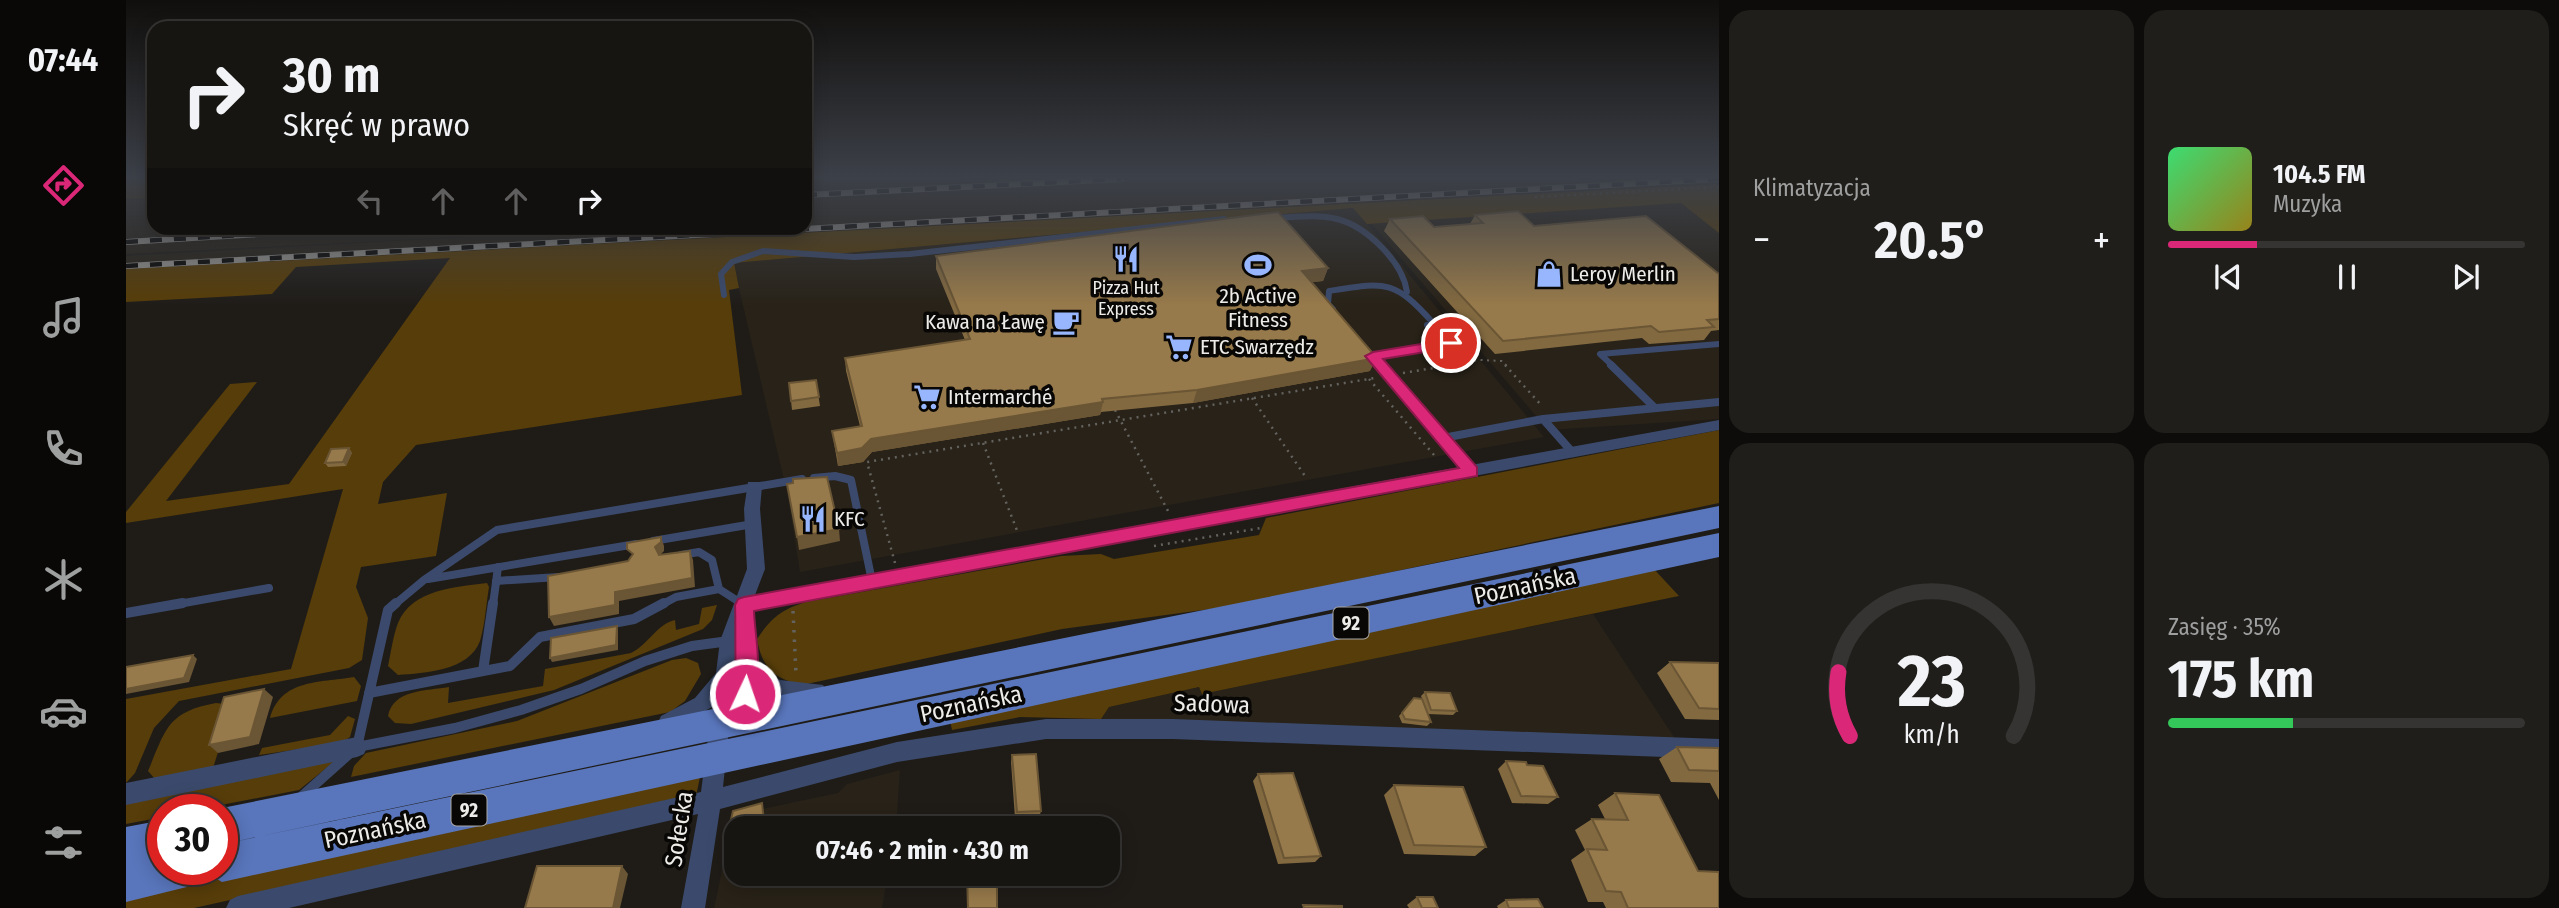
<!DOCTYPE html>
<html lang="pl">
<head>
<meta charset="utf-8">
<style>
	body { margin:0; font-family:"Fira Sans Condensed",sans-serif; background:#201e1b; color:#f1f3f6; height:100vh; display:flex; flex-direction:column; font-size:26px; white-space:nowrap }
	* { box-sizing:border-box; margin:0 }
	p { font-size:23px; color:#9e9f9f }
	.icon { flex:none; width:38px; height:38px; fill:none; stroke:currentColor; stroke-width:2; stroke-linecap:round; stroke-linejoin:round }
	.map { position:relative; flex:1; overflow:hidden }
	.panel { display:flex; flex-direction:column; gap:10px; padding:10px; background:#0d0c0a; width:840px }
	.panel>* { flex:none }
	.banner { position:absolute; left:21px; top:21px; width:665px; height:214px; border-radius:21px; box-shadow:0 4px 18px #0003,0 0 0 2px #363432; background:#171512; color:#f1f3f6; overflow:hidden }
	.speed { position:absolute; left:21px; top:794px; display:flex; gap:14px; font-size:35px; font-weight:700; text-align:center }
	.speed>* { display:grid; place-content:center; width:91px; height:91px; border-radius:50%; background:#171512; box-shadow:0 4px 18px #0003,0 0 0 2px #363432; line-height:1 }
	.speed .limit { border:10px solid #d22; background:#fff; color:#111 }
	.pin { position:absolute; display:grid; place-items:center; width:60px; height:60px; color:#fff; margin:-30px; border:4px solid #fff; border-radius:50%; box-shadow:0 2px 7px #0007 }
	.me { position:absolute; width:77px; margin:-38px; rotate:3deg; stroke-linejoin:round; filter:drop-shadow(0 0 5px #0008) }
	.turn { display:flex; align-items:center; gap:24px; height:147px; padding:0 21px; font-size:32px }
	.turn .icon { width:91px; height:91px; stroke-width:2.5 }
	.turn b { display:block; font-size:49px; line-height:60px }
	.lanes { display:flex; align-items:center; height:66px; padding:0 21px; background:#0003; justify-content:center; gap:35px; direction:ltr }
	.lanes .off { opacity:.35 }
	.big { font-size:52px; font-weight:700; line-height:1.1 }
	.panel .card { flex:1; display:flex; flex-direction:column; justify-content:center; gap:10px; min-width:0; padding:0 24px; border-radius:21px; background:#201e1b }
	.panel .dial { align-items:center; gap:0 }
	.dial svg { height:182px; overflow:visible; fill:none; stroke:#363432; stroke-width:7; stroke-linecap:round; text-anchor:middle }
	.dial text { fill:#f1f3f6; stroke:none }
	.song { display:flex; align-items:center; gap:21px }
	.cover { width:84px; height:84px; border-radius:10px; background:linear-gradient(135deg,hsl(140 70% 55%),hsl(50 70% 35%)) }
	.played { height:7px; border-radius:4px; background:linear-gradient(90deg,#db2777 25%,#363432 25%) }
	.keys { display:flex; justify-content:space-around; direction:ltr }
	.heat { display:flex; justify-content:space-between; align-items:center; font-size:38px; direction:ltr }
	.charge { height:10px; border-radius:5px; background:linear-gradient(90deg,#34c759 35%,#363432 0) }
	.panel .tiles { flex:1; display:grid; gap:10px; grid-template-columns:repeat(2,1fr) }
	.trip { position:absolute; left:598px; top:816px; width:396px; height:70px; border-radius:21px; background:#171512; box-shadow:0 4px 18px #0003,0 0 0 2px #363432; font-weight:700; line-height:70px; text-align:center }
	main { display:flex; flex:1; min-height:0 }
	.tab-bar { display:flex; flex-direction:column; width:126px; justify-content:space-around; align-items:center; background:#090807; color:#9e9f9f }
	.tab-bar .icon { width:49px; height:49px }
	.tab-bar .current { color:#db2777 }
	.tab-bar b { font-size:32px; color:#f1f3f6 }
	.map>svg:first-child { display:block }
</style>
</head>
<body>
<main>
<nav class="tab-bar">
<b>07:44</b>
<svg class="icon current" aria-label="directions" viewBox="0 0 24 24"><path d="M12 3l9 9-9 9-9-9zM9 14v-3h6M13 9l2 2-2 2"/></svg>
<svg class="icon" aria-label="music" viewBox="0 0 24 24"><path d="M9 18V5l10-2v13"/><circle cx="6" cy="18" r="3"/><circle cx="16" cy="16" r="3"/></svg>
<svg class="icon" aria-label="phone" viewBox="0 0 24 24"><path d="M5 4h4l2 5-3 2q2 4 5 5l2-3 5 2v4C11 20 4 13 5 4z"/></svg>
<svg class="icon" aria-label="climate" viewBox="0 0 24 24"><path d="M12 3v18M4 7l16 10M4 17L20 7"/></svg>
<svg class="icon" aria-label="car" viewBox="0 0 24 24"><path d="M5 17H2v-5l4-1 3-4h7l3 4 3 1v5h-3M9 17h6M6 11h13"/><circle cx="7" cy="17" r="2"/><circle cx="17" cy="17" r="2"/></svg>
<svg class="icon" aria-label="filters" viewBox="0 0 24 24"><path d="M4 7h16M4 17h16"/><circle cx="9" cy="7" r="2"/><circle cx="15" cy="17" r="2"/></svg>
</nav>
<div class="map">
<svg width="1593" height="908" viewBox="0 0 1593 908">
	<rect width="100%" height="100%" fill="#1f1c18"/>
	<path fill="#282218" d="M679,179h914v5l-1593,85v-13l409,-23 -409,21v-54h28v28h651z
		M1555,203l38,30v186l-171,11 -177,-207z
		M1228,208l190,229 -744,135 -12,-75 -55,-234z
		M1467,614l83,126 -575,-21 8,-12 90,-20 3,6z
		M774,770l-4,58h-159v45h151l-6,35h-168l20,-93 104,-22 9,-9z"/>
	<path fill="#573d09" d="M1593,184v49l-38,-30 -314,21 -14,-16 -619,55 5,25 -10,2 13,105 -326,50 -33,37 -5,22 69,-11 -11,63 -75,11 -5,20 12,31 -6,42 -13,8 -170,33 -25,27 -19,45 -9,10v-84l165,-30 52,-180 -217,34v-11l104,-128 27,-2 -91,119 123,-17 161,-226 -154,9 -24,27 -146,8v-33z
		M1593,430v73l-494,104 -163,22 -260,56c-28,-6 -40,-17 -45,-46 14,-21 25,-30 49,-37l255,-46 40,-2 13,5 145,-24 7,-17z
		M1527,568l26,28 -477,98 -3,-7 -90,20 -8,12 -81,-2 -68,13 -2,-10z
		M361,583l2,4c-3,18 -4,38 -9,54 -11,30 -56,32 -82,34l-10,-9c3,-14 5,-30 10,-43 14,-34 58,-36 89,-40z
		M591,605l-5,15 -9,9 -149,61 -143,34 -16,-1 -7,-7c5,-27 39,-25 61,-29l-1,16 95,-17 2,-17 86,-16c17,-8 26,-29 44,-33l1,10 23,-6 3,-16z
		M560,658l12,5 3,11 -16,27 -15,11 -319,65 3,-11 12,-13 151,-32 155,-61z
		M228,677l7,9 -4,15 -87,17c11,-39 49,-35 84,-41z
		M90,703l17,2 -20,63 -58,11 -7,-8c18,-42 19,-59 68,-68z
		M222,716l7,3 -5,18 -9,6 -82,12 3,-7 68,-13z
		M209,761l-36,29 -104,20h-32v7l-37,7v-23z
		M574,777l-4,19 -502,112h-68v-11z"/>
	<path fill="#402c06" d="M0,179h28v20h-28z"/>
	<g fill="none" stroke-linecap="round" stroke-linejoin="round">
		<path stroke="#64625e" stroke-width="2" stroke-dasharray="2 4.5" stroke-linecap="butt" d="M1409,197l184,-10
			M1316,366l38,-6 22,1 5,5"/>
		<path stroke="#64625e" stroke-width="2.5" stroke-dasharray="2 5" stroke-linecap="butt" d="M1379,365l37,41
			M1277,373l49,-8
			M1243,379l65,76
			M1126,398l55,81
			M989,410l53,101
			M857,443l35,90
			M1028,546l107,-18
			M769,563l-28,-101 508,-84"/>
		<path stroke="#64625e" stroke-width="3.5" stroke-dasharray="2.5 7" stroke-linecap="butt" d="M667,611l3,63"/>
		<path stroke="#3b4a6c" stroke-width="6" d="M1150,218c20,-1 42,-4 61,1 29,7 66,43 70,73
			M598,295l-3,-21 11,-12 31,-11 91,6 56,-3 314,-35
			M1207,309l-5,-5 1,-13c57,-9 65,-12 105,33l-7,1
			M1244,354l11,12
			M1246,356l80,-13 -18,-19
			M1487,366l-13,-12 119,-10"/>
		<path stroke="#3b4a6c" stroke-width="8" d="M1253,365l92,106
			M1485,365l43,42
			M1317,438l100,-19
			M1447,453l-30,-34 176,-17
			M688,478l21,-2 16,4 21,101
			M527,541l100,-17
			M555,555l18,-3 13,8 7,29
			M302,579l208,-35
			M370,581l63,-4
			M47,605l96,-17
			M268,605l30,-25 73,-50 305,-51
			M367,605l5,-38
			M535,605l15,-8 43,-8 25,16"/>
		<path stroke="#3b4a6c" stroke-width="10" d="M615,603l3,2
			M0,613l57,-10
			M357,671l10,-68
			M243,693l141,-27 30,-29 94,-18 30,-16
			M231,747l31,-137 8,-7
			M175,797l56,-50 98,-19 66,-18 60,-21 64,-28 47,-15 37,-5"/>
		<path fill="#3b4a6c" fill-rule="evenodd" d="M1593,420v10l-966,181 3,56 24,13 43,5 3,6 -3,6c-22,9 -48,1 -68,-10l-8,40 -7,2 -7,-2 -3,-7 -7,67 174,-45 149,-23h127l546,20v20l-546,-20h-127l-149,23 -177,47 -15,99h-24l17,-94 -409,94h-63l4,-8 8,-4 463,-104 11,-85 -44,25 -7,-2 -3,-7 3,-7 34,-18 21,-25 4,-32 27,-72 -3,-60 4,-27h12l2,4 -2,23 5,60 -10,26zM611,657v14l-6,44z
			M231,737l7,3 3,7 -3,7 -7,3 -231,48v-22z"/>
		<path fill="#5976bc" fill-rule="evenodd" d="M1593,506v22l-1491,315 1491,-310v24l-1497,325 -15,-9 -4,10 -77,19v-75l37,-7v36l-7,2 7,-1v13h59v-60h-6l6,-2z"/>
		<defs>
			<path id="rail" d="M679,195l316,-16
				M0,242l233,-14
				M0,266l1593,-87"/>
		</defs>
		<use href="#rail" stroke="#92908c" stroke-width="6"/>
		<use href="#rail" stroke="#080705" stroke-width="4.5" stroke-dasharray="12" stroke-linecap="butt"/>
	</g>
	<path fill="#826940" d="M1349,215l59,11 185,48v56l-8,1 -7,9 -55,4 -7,-6 -147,16 -111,-123 6,-12 44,8 36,-3z
		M810,256l392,12 -5,13 -12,1 59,89 -177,32 -92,9 -1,3 -228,37 -9,10 -25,4 -6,-35 28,-5 -14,-55 -1,-13 120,-18 -29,-71z
		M690,380l4,26 -28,4 -1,-9z
		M223,448l3,5 -6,13 -18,1 -3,-4z
		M1544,662l49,1v57l-34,-1 -28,-46z
		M1299,692l32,19 -4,4 -25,-1 -7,-18z
		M1288,698l17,24 -4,4 -25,-3 -3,-7z
		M1551,747l42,1v52l-9,-17 -39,-1 -12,-23z
		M886,755l29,56 -2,7h-24l-4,-56z
		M1380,761l52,36 -10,7 -36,-1 -14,-34z
		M1132,774l63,82 -6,6 -37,2 -25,-83z
		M1268,785l92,62 -11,9 -71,-2 -20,-59z
		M1489,793l83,78 21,37h-113l-3,-6h-15l-17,-42 14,-10 -10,-20 17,-11h13l-7,-14z
		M1291,897l21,11h-29l-2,-3z
		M1380,900l37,8h-45l-1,-2z"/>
	<path fill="#6a5534" d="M1202,268l-5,13 -26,3 5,-13z
		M1251,358l-7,13 -177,32 4,-13z
		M977,402l-3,13 -228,37 -9,10 -25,4 -1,-13 34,-14z
		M223,448l3,5 -6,13 -3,-4z
		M713,529l1,12 -41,9 -2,-13z
		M535,537l3,9v5l-5,5 -4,-9z
		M564,551l3,9 2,27 -76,14v13l-65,12 -5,-9z
		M491,626l1,4v20l-66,12 -2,-4z
		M67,655l4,4 -8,23 -63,12v-5z
		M138,689l9,8 -14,47 -41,9 -9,-8z
		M636,803l3,21 -17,4h-11v2l-6,1 -2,-3z
		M496,866l6,8 -8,34h-7z"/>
	<path fill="#977a4b" stroke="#6a5534" stroke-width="2" d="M1392,211l16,15 112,-10 73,58v45l-12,1 7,7 -55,5 -8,-6 -148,15 -113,-122 33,-3 11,11 49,-4 -8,-8z
		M1152,212l50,56 -26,3 75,87 -180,32 -95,9 1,3 -232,37 -9,9 -25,5 -5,-22 30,-5 -17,-68 125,-19 -34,-83z
		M690,380l3,17 -28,4 -2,-18z
		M223,448l-6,14 -18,1 6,-14z
		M701,477l12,52 -42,8 -10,-53 6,-1v-4z
		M535,537v5l-6,5 4,8 31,-4 2,27 -77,14v13l-66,12 -1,-41 80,-15 5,-7 -6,-5v-6z
		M491,626l-1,19 -66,13 1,-20z
		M67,655l-9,23 -58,11v-22z
		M1544,662l49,1v46l-20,-1z
		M138,689l-14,48 -41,8 15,-48z
		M1299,692l25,1 7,18 -26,-1z
		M1288,698l8,1 9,23 -26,-3 -3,-6z
		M1551,747l42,1v23l-30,-1z
		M910,754l5,57 -24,1 -5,-57z
		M1380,761l20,1 1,3 16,1 15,31 -37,-1z
		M1167,773l28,83 -37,2 -26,-84z
		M1268,785l69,2 23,60 -72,-2z
		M1489,793l44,2 39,76 21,1v36h-91l-7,-16 -15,-1 -19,-42 20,1 -15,-31 36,1z
		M636,803l2,18 -35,7 4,-17z
		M411,866h85l-9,42h-88z
		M841,873h30v35h-29z
		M1291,897h16l5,11h-16z
		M1412,899l5,9h-34l-3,-8z
		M1177,905l39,1v2h-38z"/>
	<linearGradient id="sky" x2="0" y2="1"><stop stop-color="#110f0d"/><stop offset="0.58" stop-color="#3c4048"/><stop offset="1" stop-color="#3c4048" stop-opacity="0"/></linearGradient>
	<rect width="1593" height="306" fill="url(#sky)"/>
	<path fill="#db2777" stroke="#8e194d" stroke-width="2" d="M1325,339l5,1v7l-73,12 94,108v9l-723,135c1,27 10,64 -2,89l-7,3 -7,-3c-4,-8 -2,-79 -3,-95l3,-6 6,-2 715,-129 -94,-112 8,-4z"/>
	<defs>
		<symbol id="restaurant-bare" viewBox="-9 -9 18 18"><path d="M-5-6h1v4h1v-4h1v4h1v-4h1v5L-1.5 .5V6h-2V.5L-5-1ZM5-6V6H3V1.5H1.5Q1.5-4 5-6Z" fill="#97b6fd" stroke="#080705" stroke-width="2.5" paint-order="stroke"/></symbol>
		<symbol id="stadium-bare" viewBox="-9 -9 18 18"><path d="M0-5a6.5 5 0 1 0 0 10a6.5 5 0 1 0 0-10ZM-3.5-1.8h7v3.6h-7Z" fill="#97b6fd" stroke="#080705" stroke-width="2.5" paint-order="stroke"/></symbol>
		<symbol id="shop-bare" viewBox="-9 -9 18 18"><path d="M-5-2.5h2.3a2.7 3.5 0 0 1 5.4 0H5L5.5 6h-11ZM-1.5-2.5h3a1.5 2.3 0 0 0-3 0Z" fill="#97b6fd" stroke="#080705" stroke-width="2.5" paint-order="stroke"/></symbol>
		<symbol id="cafe-bare" viewBox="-9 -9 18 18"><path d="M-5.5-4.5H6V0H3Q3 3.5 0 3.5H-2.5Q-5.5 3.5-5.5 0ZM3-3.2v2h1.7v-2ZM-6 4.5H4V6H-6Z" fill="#97b6fd" stroke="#080705" stroke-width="2.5" paint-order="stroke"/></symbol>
		<symbol id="supermarket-bare" viewBox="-9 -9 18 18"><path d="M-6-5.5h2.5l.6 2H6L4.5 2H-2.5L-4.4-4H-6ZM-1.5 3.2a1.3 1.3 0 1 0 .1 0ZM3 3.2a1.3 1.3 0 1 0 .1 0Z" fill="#97b6fd" stroke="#080705" stroke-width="2.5" paint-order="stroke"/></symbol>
	</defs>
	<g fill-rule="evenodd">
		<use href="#restaurant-bare" x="981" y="240" width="38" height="38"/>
		<use href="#stadium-bare" x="1113" y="246" width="38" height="38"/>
		<use href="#shop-bare" x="1404" y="255" width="38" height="38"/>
		<use href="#cafe-bare" x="921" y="303" width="38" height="38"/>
		<use href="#supermarket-bare" x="1034" y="328" width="38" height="38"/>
		<use href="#supermarket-bare" x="782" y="378" width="38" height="38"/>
		<use href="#restaurant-bare" x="668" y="500" width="38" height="38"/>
	</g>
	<g text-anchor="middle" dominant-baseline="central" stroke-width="7" stroke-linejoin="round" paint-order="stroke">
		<g font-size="18" fill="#eeece9" stroke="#080705">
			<text x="1000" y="288">Pizza Hut<tspan x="1000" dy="21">Express</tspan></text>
		</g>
		<g fill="#080705" stroke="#a9a7a5" stroke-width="2">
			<rect x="1207.5" y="607.5" width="35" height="31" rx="5"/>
			<rect x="325.5" y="794.5" width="35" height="31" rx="5"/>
		</g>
		<g font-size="19" font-weight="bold" fill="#eeece9">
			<text x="1225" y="623">92</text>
			<text x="343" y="810">92</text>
		</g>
		<g font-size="21" fill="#eeece9" stroke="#080705" text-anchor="start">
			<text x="1444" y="274">Leroy Merlin</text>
			<text x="1132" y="296" text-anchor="middle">2b Active<tspan x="1132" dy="24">Fitness</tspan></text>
			<text x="919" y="322" text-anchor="end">Kawa na Ławę</text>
			<text x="1074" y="347">ETC Swarzędz</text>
			<text x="822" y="397">Intermarché</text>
			<text x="708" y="519">KFC</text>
		</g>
		<g font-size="24" fill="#eeece9" stroke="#080705">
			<text transform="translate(1399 586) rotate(-12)">Poznańska</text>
			<text transform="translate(845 704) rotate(-12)">Poznańska</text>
			<text transform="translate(1086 704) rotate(2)">Sadowa</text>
			<text transform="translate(553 829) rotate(-81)">Sołecka</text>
			<text transform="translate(249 830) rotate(-12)">Poznańska</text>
		</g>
	</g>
</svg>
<div class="speed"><div class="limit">30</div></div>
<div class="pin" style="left:1325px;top:343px;background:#d93025"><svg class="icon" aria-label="arrive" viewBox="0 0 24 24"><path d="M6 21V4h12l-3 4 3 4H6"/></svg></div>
<svg class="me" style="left:619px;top:694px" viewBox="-20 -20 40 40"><circle r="17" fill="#db2777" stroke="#fff" stroke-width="3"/><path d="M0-11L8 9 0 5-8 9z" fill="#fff"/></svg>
<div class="trip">07:46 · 2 min · 430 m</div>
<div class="banner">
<div class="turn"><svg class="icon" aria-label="right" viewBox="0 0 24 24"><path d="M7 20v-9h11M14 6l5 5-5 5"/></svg><div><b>30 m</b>Skręć w prawo</div></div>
<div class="lanes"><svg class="icon off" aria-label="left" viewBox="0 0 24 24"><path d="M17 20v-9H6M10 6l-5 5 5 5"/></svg><svg class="icon off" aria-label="ahead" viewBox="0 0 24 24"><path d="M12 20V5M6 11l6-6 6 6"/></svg><svg class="icon off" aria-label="ahead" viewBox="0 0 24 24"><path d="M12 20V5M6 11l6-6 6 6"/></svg><svg class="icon" aria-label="right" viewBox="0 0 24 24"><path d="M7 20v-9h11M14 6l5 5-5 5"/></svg></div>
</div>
</div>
<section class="panel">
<div class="tiles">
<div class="card"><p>Klimatyzacja</p>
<div class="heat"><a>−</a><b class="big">20.5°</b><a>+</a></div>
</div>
<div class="card">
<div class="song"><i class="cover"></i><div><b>104.5 FM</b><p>Muzyka</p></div></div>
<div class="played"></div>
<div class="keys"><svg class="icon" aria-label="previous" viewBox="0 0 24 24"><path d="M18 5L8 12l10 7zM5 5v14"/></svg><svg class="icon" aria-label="pause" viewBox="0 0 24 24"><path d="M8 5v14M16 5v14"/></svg><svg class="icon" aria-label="next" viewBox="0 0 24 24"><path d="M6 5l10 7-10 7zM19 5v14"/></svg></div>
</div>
<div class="card dial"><svg viewBox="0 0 100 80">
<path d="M14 69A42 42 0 1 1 86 69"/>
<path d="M14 69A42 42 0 0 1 9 41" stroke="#db2777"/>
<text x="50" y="56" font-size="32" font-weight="700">23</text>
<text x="50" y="72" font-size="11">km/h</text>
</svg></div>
<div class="card"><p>Zasięg · 35%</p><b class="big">175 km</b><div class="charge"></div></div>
</div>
</section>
</main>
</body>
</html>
